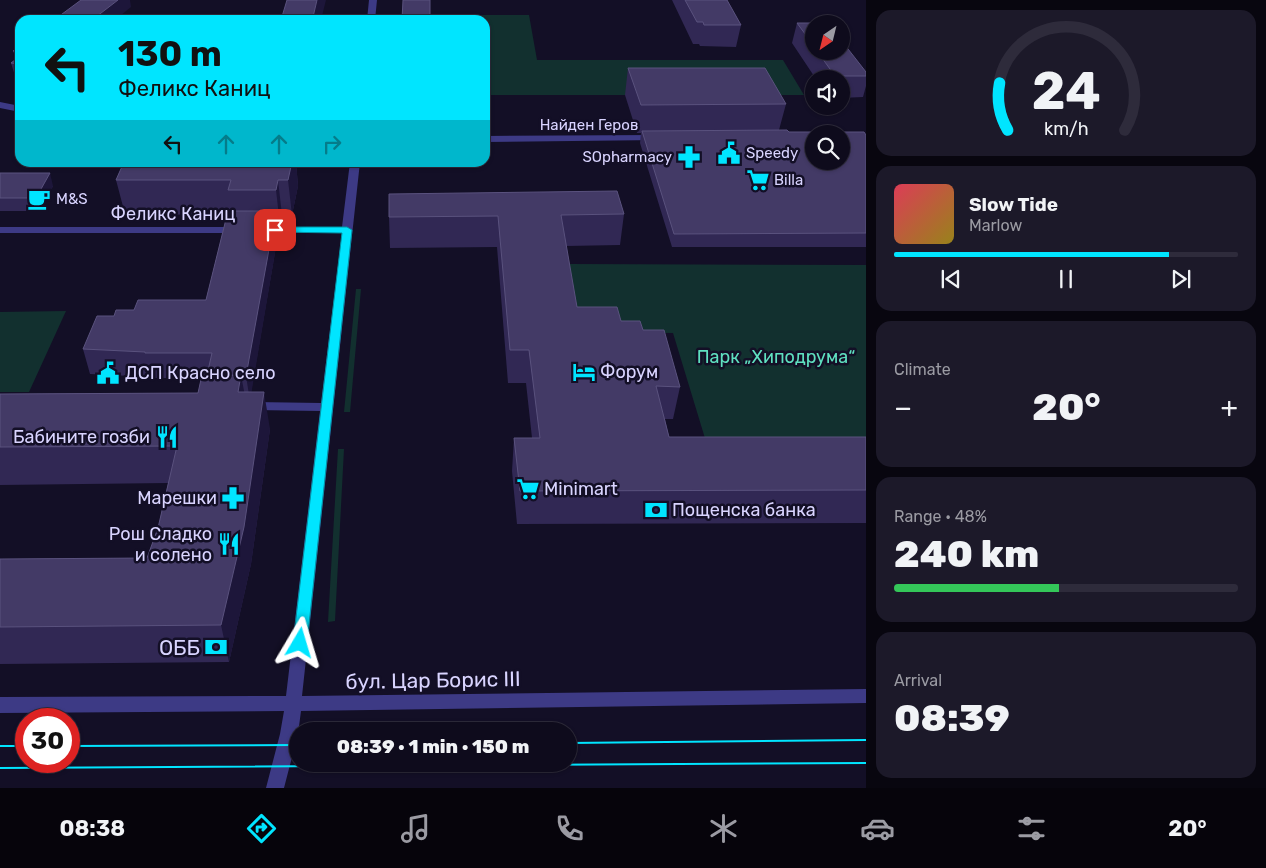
<!DOCTYPE html>
<html lang="en">
<head>
<meta charset="utf-8">
<style>
	body { margin:0; font-family:Rubik,sans-serif; background:#1c1929; color:#f1f3f6; height:100vh; display:flex; flex-direction:column; font-size:19px; white-space:nowrap }
	* { box-sizing:border-box; margin:0 }
	p { font-size:16px; color:#9b9ba3 }
	.icon { flex:none; width:28px; height:28px; fill:none; stroke:currentColor; stroke-width:2; stroke-linecap:round; stroke-linejoin:round }
	.map { position:relative; flex:1; overflow:hidden }
	.panel { display:flex; flex-direction:column; gap:10px; padding:10px; background:#08060f; width:400px }
	.panel>* { flex:none }
	.banner { position:absolute; left:15px; top:15px; width:475px; height:152px; border-radius:15px; box-shadow:0 1px 4px #0004,0 0 0 1px #2e2b3b; background:#00e5ff; color:#111; overflow:hidden }
	.needle { width:32px; rotate:215deg }
	.fabs { position:absolute; left:805px; top:15px; display:grid; gap:10px }
	.fabs a { display:grid; place-items:center; width:45px; height:45px; border-radius:50%; background:#0e0b1c; box-shadow:0 1px 4px #0004,0 0 0 1px #2e2b3b; font-size:25px }
	.speed { position:absolute; left:15px; top:708px; display:flex; gap:10px; font-size:25px; font-weight:700; text-align:center }
	.speed>* { display:grid; place-content:center; width:65px; height:65px; border-radius:50%; background:#0e0b1c; box-shadow:0 1px 4px #0004,0 0 0 1px #2e2b3b; line-height:1 }
	.speed .limit { border:8px solid #d22; background:#fff; color:#111 }
	.pin { position:absolute; display:grid; place-items:center; width:42px; height:42px; color:#fff; margin:-21px; border-radius:10px; box-shadow:0 2px 8px #0006 }
	.me { position:absolute; width:55px; margin:-28px; rotate:7deg; stroke-linejoin:round; filter:drop-shadow(0 0 4px #0008) }
	.turn { display:flex; align-items:center; gap:18px; height:105px; padding:0 20px; font-size:22px }
	.turn .icon { width:65px; height:65px; stroke-width:2.5 }
	.turn b { display:block; font-size:35px; line-height:42px }
	.lanes { display:flex; align-items:center; height:48px; padding:0 20px; background:#0003; justify-content:center; gap:25px; direction:ltr }
	.lanes .off { opacity:.35 }
	.big { font-size:38px; font-weight:800; line-height:1.1 }
	.panel .card { flex:1; display:flex; flex-direction:column; justify-content:center; gap:8px; min-width:0; padding:0 18px; border-radius:15px; background:#1c1929 }
	.panel .dial { align-items:center; gap:0 }
	.dial svg { height:130px; overflow:visible; fill:none; stroke:#2e2b3b; stroke-width:7; stroke-linecap:round; text-anchor:middle }
	.dial text { fill:#f1f3f6; stroke:none }
	.song { display:flex; align-items:center; gap:15px }
	.cover { width:60px; height:60px; border-radius:8px; background:linear-gradient(135deg,hsl(350 70% 55%),hsl(50 70% 35%)) }
	.played { height:5px; border-radius:2px; background:linear-gradient(90deg,#00e5ff 80%,#2e2b3b 80%) }
	.keys { display:flex; justify-content:space-around; direction:ltr }
	.heat { display:flex; justify-content:space-between; align-items:center; font-size:28px; direction:ltr }
	.charge { height:8px; border-radius:4px; background:linear-gradient(90deg,#34c759 48%,#2e2b3b 0) }
	.trip { position:absolute; left:289px; top:722px; width:288px; height:50px; border-radius:25px; background:#0e0b1c; box-shadow:0 1px 4px #0004,0 0 0 1px #2e2b3b; font-weight:800; line-height:50px; text-align:center }
	.menu { display:flex; height:80px; justify-content:space-around; align-items:center; background:#06040b; color:#9b9ba3 }
	.menu .icon { width:35px; height:35px }
	.menu .selected { color:#00e5ff }
	.menu b { font-size:22px; color:#f1f3f6 }
	main { display:flex; flex:1; min-height:0 }
	.map>svg:first-child { display:block }
</style>
</head>
<body>
<main>
<div class="map">
<svg width="866" height="788" viewBox="0 0 866 788">
	<rect width="100%" height="100%" fill="#130f26"/>
	<path fill="#12302f" d="M433,15h96l8,45h246l21,35h-319v-75h-52z
		M568,264l298,1v184l-155,9 -38,-125 -93,-1z
		M356,289h5l-11,123h-6z
		M66,311l-37,81h-29v-80z
		M338,449h6l-9,172 -7,1z"/>
	<g fill="none" stroke-linecap="round" stroke-linejoin="round">
		<path fill="#3d3a85" fill-rule="evenodd" d="M369,0h8l-2,20h-8z
			M0,102l20,4v6l-20,-4z
			M657,135l3,1v4l-175,2v-6z
			M350,162h10l-58,534 564,-7v14l-565,8 -3,23 -14,54h-18l14,-54 4,-23 -284,2v-16l286,-1 34,-285 -71,-1 -6,-4 6,-4 72,1 21,-170h-80l-5,-3 5,-3h80z
			M0,227h239l5,3 -5,3h-239z"/>
		<path stroke="#00e5ff" stroke-width="2" d="M568,743l298,-3
			M0,746h26
			M69,746l229,-1
			M0,768l866,-5"/>
	</g>
	<path fill="#312854" d="M672,0h55l14,25 -5,22 -36,-1 -1,-2h-6z
		M797,23l17,1v27h27l25,21v14l-3,11 -22,1v-19h-25l-24,-36z
		M20,46v34l-4,-1 -5,-16 5,-4 -3,-8z
		M628,68l158,36 -7,26 10,2 77,3v112h-194l-32,-104 1,-10h-4l-12,-38z
		M124,162h172l2,24 -6,29h-10l-2,10h-3l1,10 -27,157 19,37 -19,135 -22,98 -229,2v-105l147,-1 11,-30 10,-45 -168,2v-91l198,-1 3,-15h-50v-1l-61,-3 -7,-25 31,-33 20,-6 72,-10 21,-85 -102,-1 -9,-34z
		M0,173l53,13 -13,25h-40z
		M624,214l-4,31 -54,1 11,61 44,14 22,9 37,57 -7,32h-8l4,18h197v86l-349,1 -5,-53 2,-33h18l-6,-55h-18l-11,-136 -107,1 -1,-31z"/>
	<path fill="#1d163a" d="M118,0h12l1,7 -16,13h-23z
		M317,0h9l-5,20h-8v-3z
		M292,162h4l2,24 -6,29 -4,-35z
		M50,173l3,13 -13,25 -4,-13z
		M278,180l4,35 -2,10 -4,-35z
		M276,211l2,24 -28,166 -4,-25z
		M241,375l7,37 -10,-20z
		M264,392l6,37 -19,135 -22,98 -8,-37z"/>
	<path fill="#433a66" stroke="#5a527e" fill-rule="evenodd" d="M81,0h37l-26,20h-38z
		M287,0h30l-4,17h3v3h-35z
		M403,0h27v20h-28z
		M685,0h42l14,25h-37l-1,-3h-6z
		M797,23h31v1h-14v22z
		M841,40l25,32v4h-31l-18,-25h24z
		M20,46v5h-7z
		M20,56v8l-9,-1z
		M628,68h137l21,36 -145,1z
		M787,130l2,2h75l2,3v98l-192,1 -32,-103zM814,134h27v27h-27z
		M124,162h168l-4,18h-10l-2,10h-48l3,-10h-115z
		M0,173h50l-14,25h-36z
		M617,191l7,23 -63,1 16,92h40l4,14h19l3,9h21l16,57 -24,-1 13,51h197v53l-346,1 -6,-53h26l-11,-88h-19l-12,-134 -109,1v-23z
		M228,211h48l-30,165 -39,-1 5,-22h-67v-1l-62,-3 14,-33h17l2,-6h18l4,-10h68z
		M202,375h39l-3,17h26l-20,135 -23,98 -221,2v-68l147,-1 11,-30 19,-82 -177,1v-53l198,-1z"/>
	<path fill="#00e5ff" stroke="#0095a6" d="M275,227h72l5,3 -45,413 -2,4 -5,2 -5,-2 -2,-4 49,-410 -70,-1v-4z"/>
	<defs>
		<symbol id="civic-bare" viewBox="-9 -9 18 18"><path d="M-.6-6.5H3V-4.5H.6V-3L4-1V1h2V6H-6V1h2V-1L-.6-3ZM-1.2 2.5V6h2.4V2.5Z" fill="#00e5ff" stroke="#130f26" stroke-width="2.5" paint-order="stroke"/></symbol>
		<symbol id="pharmacy-bare" viewBox="-9 -9 18 18"><path d="M-2-6h4v4h4v4h-4v4h-4v-4h-4v-4h4Z" fill="#00e5ff" stroke="#130f26" stroke-width="2.5" paint-order="stroke"/></symbol>
		<symbol id="supermarket-bare" viewBox="-9 -9 18 18"><path d="M-6-5.5h2.5l.6 2H6L4.5 2H-2.5L-4.4-4H-6ZM-1.5 3.2a1.3 1.3 0 1 0 .1 0ZM3 3.2a1.3 1.3 0 1 0 .1 0Z" fill="#00e5ff" stroke="#130f26" stroke-width="2.5" paint-order="stroke"/></symbol>
		<symbol id="cafe-bare" viewBox="-9 -9 18 18"><path d="M-5.5-4.5H6V0H3Q3 3.5 0 3.5H-2.5Q-5.5 3.5-5.5 0ZM3-3.2v2h1.7v-2ZM-6 4.5H4V6H-6Z" fill="#00e5ff" stroke="#130f26" stroke-width="2.5" paint-order="stroke"/></symbol>
		<symbol id="hotel-bare" viewBox="-9 -9 18 18"><path d="M-6-4.5h1.5V1H6V5H4.5V3h-9V5H-6ZM-4 0a1.8 1.8 0 1 1 3.6 0ZM.5 0V-2.5h3Q6-2.5 6 0Z" fill="#00e5ff" stroke="#130f26" stroke-width="2.5" paint-order="stroke"/></symbol>
		<symbol id="restaurant-bare" viewBox="-9 -9 18 18"><path d="M-5-6h1v4h1v-4h1v4h1v-4h1v5L-1.5 .5V6h-2V.5L-5-1ZM5-6V6H3V1.5H1.5Q1.5-4 5-6Z" fill="#00e5ff" stroke="#130f26" stroke-width="2.5" paint-order="stroke"/></symbol>
		<symbol id="bank-bare" viewBox="-9 -9 18 18"><path d="M-6-4H6V4H-6ZM0-2.3a2.3 2.3 0 1 0 0 4.6a2.3 2.3 0 1 0 0-4.6Z" fill="#00e5ff" stroke="#130f26" stroke-width="2.5" paint-order="stroke"/></symbol>
	</defs>
	<g fill-rule="evenodd">
		<use href="#civic-bare" x="713" y="137" width="32" height="32"/>
		<use href="#pharmacy-bare" x="673" y="141" width="32" height="32"/>
		<use href="#supermarket-bare" x="742" y="164" width="32" height="32"/>
		<use href="#cafe-bare" x="23" y="183" width="32" height="32"/>
		<use href="#hotel-bare" x="568" y="356" width="32" height="32"/>
		<use href="#civic-bare" x="92" y="357" width="32" height="32"/>
		<use href="#restaurant-bare" x="151" y="421" width="32" height="32"/>
		<use href="#supermarket-bare" x="512" y="473" width="32" height="32"/>
		<use href="#pharmacy-bare" x="217" y="482" width="32" height="32"/>
		<use href="#bank-bare" x="640" y="494" width="32" height="32"/>
		<use href="#restaurant-bare" x="213" y="528" width="32" height="32"/>
		<use href="#bank-bare" x="200" y="631" width="32" height="32"/>
	</g>
	<g text-anchor="middle" dominant-baseline="central" stroke-width="5" stroke-linejoin="round" paint-order="stroke">
		<g font-size="15" fill="#d9d4ff" stroke="#130f26">
			<text x="589" y="125">Найден Геров</text>
		</g>
		<g font-size="15" fill="#d9d4ff" stroke="#130f26" text-anchor="start">
			<text x="746" y="153">Speedy</text>
			<text x="672" y="157" text-anchor="end">SOpharmacy</text>
			<text x="774" y="180">Billa</text>
			<text x="56" y="199">M&amp;S</text>
		</g>
		<g font-size="18" fill="#d9d4ff" stroke="#130f26">
			<text x="173" y="214">Феликс Каниц</text>
		</g>
		<g font-size="18" fill="#5fe0c0" stroke="#130f26">
			<text x="776" y="357">Парк „Хиподрума“</text>
		</g>
		<g font-size="18" fill="#d9d4ff" stroke="#130f26" text-anchor="start">
			<text x="600" y="372">Форум</text>
			<text x="125" y="373">ДСП Красно село</text>
			<text x="150" y="437" text-anchor="end">Бабините гозби</text>
			<text x="544" y="489">Minimart</text>
			<text x="217" y="498" text-anchor="end">Марешки</text>
			<text x="672" y="510">Пощенска банка</text>
			<text x="212" y="534" text-anchor="end">Рош Сладко<tspan x="212" dy="21">и солено</tspan></text>
		</g>
		<g font-size="21" fill="#d9d4ff" stroke="#130f26" text-anchor="end">
			<text x="200" y="647">ОББ</text>
		</g>
		<g font-size="21" fill="#d9d4ff" stroke="#130f26">
			<text transform="translate(433 680) rotate(-1)">бул. Цар Борис III</text>
		</g>
	</g>
</svg>
<div class="fabs">
<a><svg class="needle" viewBox="-14 -14 28 28"><path d="M0-13l5 13h-10z" fill="#e53935"/><path d="M0 13l5-13h-10z" fill="#9b9ba3"/></svg></a>
<a><svg class="icon" aria-label="sound" viewBox="0 0 24 24"><path d="M4 9h4l5-4v14l-5-4H4zM17 9q2 3 0 6"/></svg></a>
<a><svg class="icon" aria-label="search" viewBox="0 0 24 24"><circle cx="10" cy="10" r="6"/><path d="M15 15l6 6"/></svg></a>
</div>
<div class="speed"><div class="limit">30</div></div>
<div class="pin" style="left:275px;top:230px;background:#d93025"><svg class="icon" aria-label="arrive" viewBox="0 0 24 24"><path d="M6 21V4h12l-3 4 3 4H6"/></svg></div>
<svg class="me" style="left:300px;top:643px" viewBox="-20 -20 40 40"><path d="M0-17L14 15 0 8-14 15z" fill="#00e5ff" stroke="#fff" stroke-width="4"/></svg>
<div class="trip">08:39 · 1 min · 150 m</div>
<div class="banner">
<div class="turn"><svg class="icon" aria-label="left" viewBox="0 0 24 24"><path d="M17 20v-9H6M10 6l-5 5 5 5"/></svg><div><b>130 m</b>Феликс Каниц</div></div>
<div class="lanes"><svg class="icon" aria-label="left" viewBox="0 0 24 24"><path d="M17 20v-9H6M10 6l-5 5 5 5"/></svg><svg class="icon off" aria-label="ahead" viewBox="0 0 24 24"><path d="M12 20V5M6 11l6-6 6 6"/></svg><svg class="icon off" aria-label="ahead" viewBox="0 0 24 24"><path d="M12 20V5M6 11l6-6 6 6"/></svg><svg class="icon off" aria-label="right" viewBox="0 0 24 24"><path d="M7 20v-9h11M14 6l5 5-5 5"/></svg></div>
</div>
</div>
<section class="panel">
<div class="card dial"><svg viewBox="0 0 100 80">
<path d="M14 69A42 42 0 1 1 86 69"/>
<path d="M14 69A42 42 0 0 1 9 40" stroke="#00e5ff"/>
<text x="50" y="56" font-size="32" font-weight="700">24</text>
<text x="50" y="72" font-size="11">km/h</text>
</svg></div>
<div class="card">
<div class="song"><i class="cover"></i><div><b>Slow Tide</b><p>Marlow</p></div></div>
<div class="played"></div>
<div class="keys"><svg class="icon" aria-label="previous" viewBox="0 0 24 24"><path d="M18 5L8 12l10 7zM5 5v14"/></svg><svg class="icon" aria-label="pause" viewBox="0 0 24 24"><path d="M8 5v14M16 5v14"/></svg><svg class="icon" aria-label="next" viewBox="0 0 24 24"><path d="M6 5l10 7-10 7zM19 5v14"/></svg></div>
</div>
<div class="card"><p>Climate</p>
<div class="heat"><a>−</a><b class="big">20°</b><a>+</a></div>
</div>
<div class="card"><p>Range · 48%</p><b class="big">240 km</b><div class="charge"></div></div>
<div class="card"><p>Arrival</p><b class="big">08:39</b></div>
</section>
</main>
<nav class="menu">
<b>08:38</b>
<svg class="icon selected" aria-label="directions" viewBox="0 0 24 24"><path d="M12 3l9 9-9 9-9-9zM9 14v-3h6M13 9l2 2-2 2"/></svg>
<svg class="icon" aria-label="music" viewBox="0 0 24 24"><path d="M9 18V5l10-2v13"/><circle cx="6" cy="18" r="3"/><circle cx="16" cy="16" r="3"/></svg>
<svg class="icon" aria-label="phone" viewBox="0 0 24 24"><path d="M5 4h4l2 5-3 2q2 4 5 5l2-3 5 2v4C11 20 4 13 5 4z"/></svg>
<svg class="icon" aria-label="climate" viewBox="0 0 24 24"><path d="M12 3v18M4 7l16 10M4 17L20 7"/></svg>
<svg class="icon" aria-label="car" viewBox="0 0 24 24"><path d="M5 17H2v-5l4-1 3-4h7l3 4 3 1v5h-3M9 17h6M6 11h13"/><circle cx="7" cy="17" r="2"/><circle cx="17" cy="17" r="2"/></svg>
<svg class="icon" aria-label="filters" viewBox="0 0 24 24"><path d="M4 7h16M4 17h16"/><circle cx="9" cy="7" r="2"/><circle cx="15" cy="17" r="2"/></svg>
<b>20°</b>
</nav>
</body>
</html>
